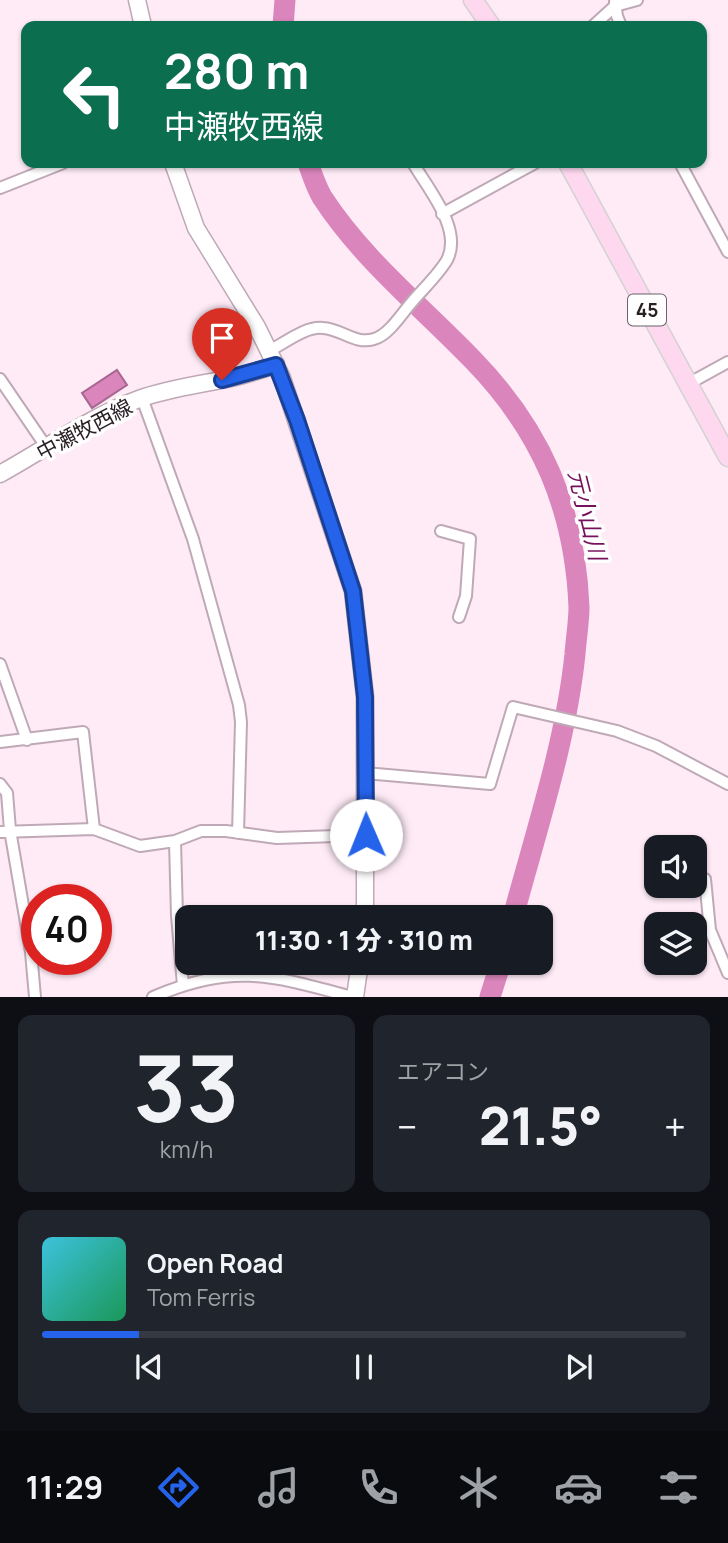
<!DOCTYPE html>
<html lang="ja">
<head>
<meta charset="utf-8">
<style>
	body { margin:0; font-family:Manrope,"Noto Sans JP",sans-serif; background:#20242c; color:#f1f3f6; height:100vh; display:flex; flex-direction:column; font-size:26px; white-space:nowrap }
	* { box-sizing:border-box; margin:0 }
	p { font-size:23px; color:#9ea1a6 }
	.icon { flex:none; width:38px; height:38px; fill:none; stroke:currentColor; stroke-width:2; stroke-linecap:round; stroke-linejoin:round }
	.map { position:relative; height:997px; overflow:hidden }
	.side { display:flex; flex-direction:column; gap:18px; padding:18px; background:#0d0f14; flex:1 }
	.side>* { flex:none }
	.hud { position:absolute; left:21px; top:21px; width:686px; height:147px; border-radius:14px; box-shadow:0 2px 5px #0004; background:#0b6e4f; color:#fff; overflow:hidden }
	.fabs { position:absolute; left:644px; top:835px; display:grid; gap:14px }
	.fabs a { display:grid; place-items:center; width:63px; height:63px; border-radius:14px; background:#171b24; box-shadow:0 2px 5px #0004; font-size:35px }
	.speed { position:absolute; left:21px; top:884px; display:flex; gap:14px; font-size:35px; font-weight:700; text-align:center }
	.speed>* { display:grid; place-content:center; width:91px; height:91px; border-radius:50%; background:#171b24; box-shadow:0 2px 5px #0004; line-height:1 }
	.speed .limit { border:10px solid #d22; background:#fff; color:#111 }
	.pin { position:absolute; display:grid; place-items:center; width:60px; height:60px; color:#fff; margin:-72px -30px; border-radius:50% 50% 50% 0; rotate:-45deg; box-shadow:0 0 7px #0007 }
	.pin .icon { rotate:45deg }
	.me { position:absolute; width:77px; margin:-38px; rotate:359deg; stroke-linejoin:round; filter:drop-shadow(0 0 5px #0008) }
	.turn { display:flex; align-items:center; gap:24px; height:147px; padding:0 28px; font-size:32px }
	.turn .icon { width:91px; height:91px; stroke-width:2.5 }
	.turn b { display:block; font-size:49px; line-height:60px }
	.big { font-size:52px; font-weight:800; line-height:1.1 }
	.side .card { flex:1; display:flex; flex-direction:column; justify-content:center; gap:10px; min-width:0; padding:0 24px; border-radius:14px; background:#20242c }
	.side .dial { align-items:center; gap:0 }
	.dial b { font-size:91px; line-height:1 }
	.song { display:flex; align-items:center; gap:21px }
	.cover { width:84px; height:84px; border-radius:10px; background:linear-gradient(135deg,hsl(190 70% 55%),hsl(150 70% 35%)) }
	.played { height:7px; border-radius:4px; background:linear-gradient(90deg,#2563eb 15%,#363941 15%) }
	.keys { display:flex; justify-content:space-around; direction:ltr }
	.heat { display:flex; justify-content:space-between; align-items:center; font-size:38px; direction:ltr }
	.side .tiles { flex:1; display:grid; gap:18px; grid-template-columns:1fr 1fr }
	.card:last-child { grid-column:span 2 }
	.trip { position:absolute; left:175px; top:905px; width:378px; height:70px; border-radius:14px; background:#171b24; box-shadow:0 2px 5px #0004; font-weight:800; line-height:70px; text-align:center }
	.tab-bar { display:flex; height:112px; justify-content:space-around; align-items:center; background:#090b0e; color:#9ea1a6 }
	.tab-bar .icon { width:49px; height:49px }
	.tab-bar .on { color:#2563eb }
	.tab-bar b { font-size:32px; color:#f1f3f6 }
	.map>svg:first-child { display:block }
</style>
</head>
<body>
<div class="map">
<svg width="728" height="997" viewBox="0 0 728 997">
	<rect width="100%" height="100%" fill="#feebf6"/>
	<path fill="#da85bc" stroke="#a5678f" stroke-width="2" d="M117,370l10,15 -35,23 -10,-15z"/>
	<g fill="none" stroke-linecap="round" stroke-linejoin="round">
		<path stroke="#da85bc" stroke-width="21" d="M283,26l2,-26
			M308,163c4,11 8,24 14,34 41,63 99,109 151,163 68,70 102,148 106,247 0,15 -3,32 -4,47 -9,88 -39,177 -62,263
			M490,997l11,-35"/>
		<defs>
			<path id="street" d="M615,2l2,14 4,10
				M593,26l22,-20 22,-6
				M680,163l48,89
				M0,188l63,-25
				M442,214l93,-51
				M269,351c16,-8 36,-25 54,-23 19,1 32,17 51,11 15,-4 28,-26 38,-37 11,-13 26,-27 35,-42 16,-31 -19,-71 -34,-97
				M0,379l47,69
				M688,384l40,-22
				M142,398l51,141 46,166 2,17 -3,111
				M441,531l29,8 -4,57 -7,21
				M0,664l27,76
				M0,742l83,-10 11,97
				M365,773l125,11 23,-77 104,24 39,15 72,38
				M0,784l7,9 3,37 21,122 4,45
				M0,832l94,-3 46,17 35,-5 26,-10h25l51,7 89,-3
				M175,841l2,75 6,69
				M705,879l5,51 18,43
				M153,997c81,-34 118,-22 199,0"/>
			<path id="secondary" d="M137,0l6,26
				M173,163l23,65 61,99 25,51 71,213 12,106v220
				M0,474c45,-25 90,-57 139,-75 44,-16 93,-16 137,-35
				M355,997l5,-35"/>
			<path id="primary" d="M473,0l18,26
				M568,163l160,294"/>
		</defs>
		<use href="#street" stroke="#bfa9b6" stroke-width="14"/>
		<use href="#secondary" stroke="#bfa9b6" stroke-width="19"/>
		<use href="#primary" stroke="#d4d2d3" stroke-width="21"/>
		<use href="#street" stroke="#fff" stroke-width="10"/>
		<use href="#secondary" stroke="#fff" stroke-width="16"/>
		<use href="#primary" stroke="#fdd8ef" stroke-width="18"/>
	</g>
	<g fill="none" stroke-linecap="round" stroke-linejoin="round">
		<defs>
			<path id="route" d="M222,380l54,-15 21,55 56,171 12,106 1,138"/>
		</defs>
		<use href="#route" stroke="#184099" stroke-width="18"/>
		<use href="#route" stroke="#2563eb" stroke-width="12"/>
	</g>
	<g text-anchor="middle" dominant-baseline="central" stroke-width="7" stroke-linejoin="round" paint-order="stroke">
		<rect fill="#fefefe" stroke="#686366" stroke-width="2" x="628" y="294.5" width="38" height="31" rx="5"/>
		<g font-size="19" font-weight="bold" fill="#282025">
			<text x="647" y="310">45</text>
		</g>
		<g font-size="21" fill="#282025" stroke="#fefefe">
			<text transform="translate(84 429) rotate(-28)">中瀬牧西線</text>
		</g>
		<g font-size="23" font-style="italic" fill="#77105d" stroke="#fefefe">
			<text transform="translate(588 515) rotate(76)">元小山川</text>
		</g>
	</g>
</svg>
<div class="fabs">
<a><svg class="icon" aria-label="sound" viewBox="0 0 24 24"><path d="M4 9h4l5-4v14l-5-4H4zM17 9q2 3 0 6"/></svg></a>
<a><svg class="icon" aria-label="layers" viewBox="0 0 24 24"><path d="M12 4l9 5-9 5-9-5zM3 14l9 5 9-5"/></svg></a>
</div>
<div class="speed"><div class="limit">40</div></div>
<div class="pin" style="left:222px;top:380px;background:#d93025"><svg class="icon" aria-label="arrive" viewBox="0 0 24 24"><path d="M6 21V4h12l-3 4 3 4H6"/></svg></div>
<svg class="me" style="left:366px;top:835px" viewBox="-20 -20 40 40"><circle r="19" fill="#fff"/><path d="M0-13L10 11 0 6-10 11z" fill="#2563eb"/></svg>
<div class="trip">11:30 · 1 分 · 310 m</div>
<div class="hud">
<div class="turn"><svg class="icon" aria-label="left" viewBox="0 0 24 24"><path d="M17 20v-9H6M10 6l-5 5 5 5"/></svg><div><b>280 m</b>中瀬牧西線</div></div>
</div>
</div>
<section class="side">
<div class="tiles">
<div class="card dial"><b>33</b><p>km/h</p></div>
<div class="card"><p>エアコン</p>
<div class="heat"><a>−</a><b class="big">21.5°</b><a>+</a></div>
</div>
<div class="card">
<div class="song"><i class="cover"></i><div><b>Open Road</b><p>Tom Ferris</p></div></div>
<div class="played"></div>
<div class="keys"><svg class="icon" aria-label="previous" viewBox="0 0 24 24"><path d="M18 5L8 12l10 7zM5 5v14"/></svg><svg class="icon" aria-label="pause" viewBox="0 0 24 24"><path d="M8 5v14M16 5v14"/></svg><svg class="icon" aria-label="next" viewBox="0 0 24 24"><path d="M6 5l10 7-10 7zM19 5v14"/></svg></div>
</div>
</div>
</section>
<nav class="tab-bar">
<b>11:29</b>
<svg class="icon on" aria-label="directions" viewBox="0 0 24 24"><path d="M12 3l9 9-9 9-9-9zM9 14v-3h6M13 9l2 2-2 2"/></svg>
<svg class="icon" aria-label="music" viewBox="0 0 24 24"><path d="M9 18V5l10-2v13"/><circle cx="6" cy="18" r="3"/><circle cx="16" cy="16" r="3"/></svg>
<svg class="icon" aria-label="phone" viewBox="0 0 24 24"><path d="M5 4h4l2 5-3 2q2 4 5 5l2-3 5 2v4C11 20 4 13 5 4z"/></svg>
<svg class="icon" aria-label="climate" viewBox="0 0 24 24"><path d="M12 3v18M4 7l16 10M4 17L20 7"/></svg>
<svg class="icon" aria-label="car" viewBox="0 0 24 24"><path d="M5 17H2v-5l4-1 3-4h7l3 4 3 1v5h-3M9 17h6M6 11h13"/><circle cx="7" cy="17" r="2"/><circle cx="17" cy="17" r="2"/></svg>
<svg class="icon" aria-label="filters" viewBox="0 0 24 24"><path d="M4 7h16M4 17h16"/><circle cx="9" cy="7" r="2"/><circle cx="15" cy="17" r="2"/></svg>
</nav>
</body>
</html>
